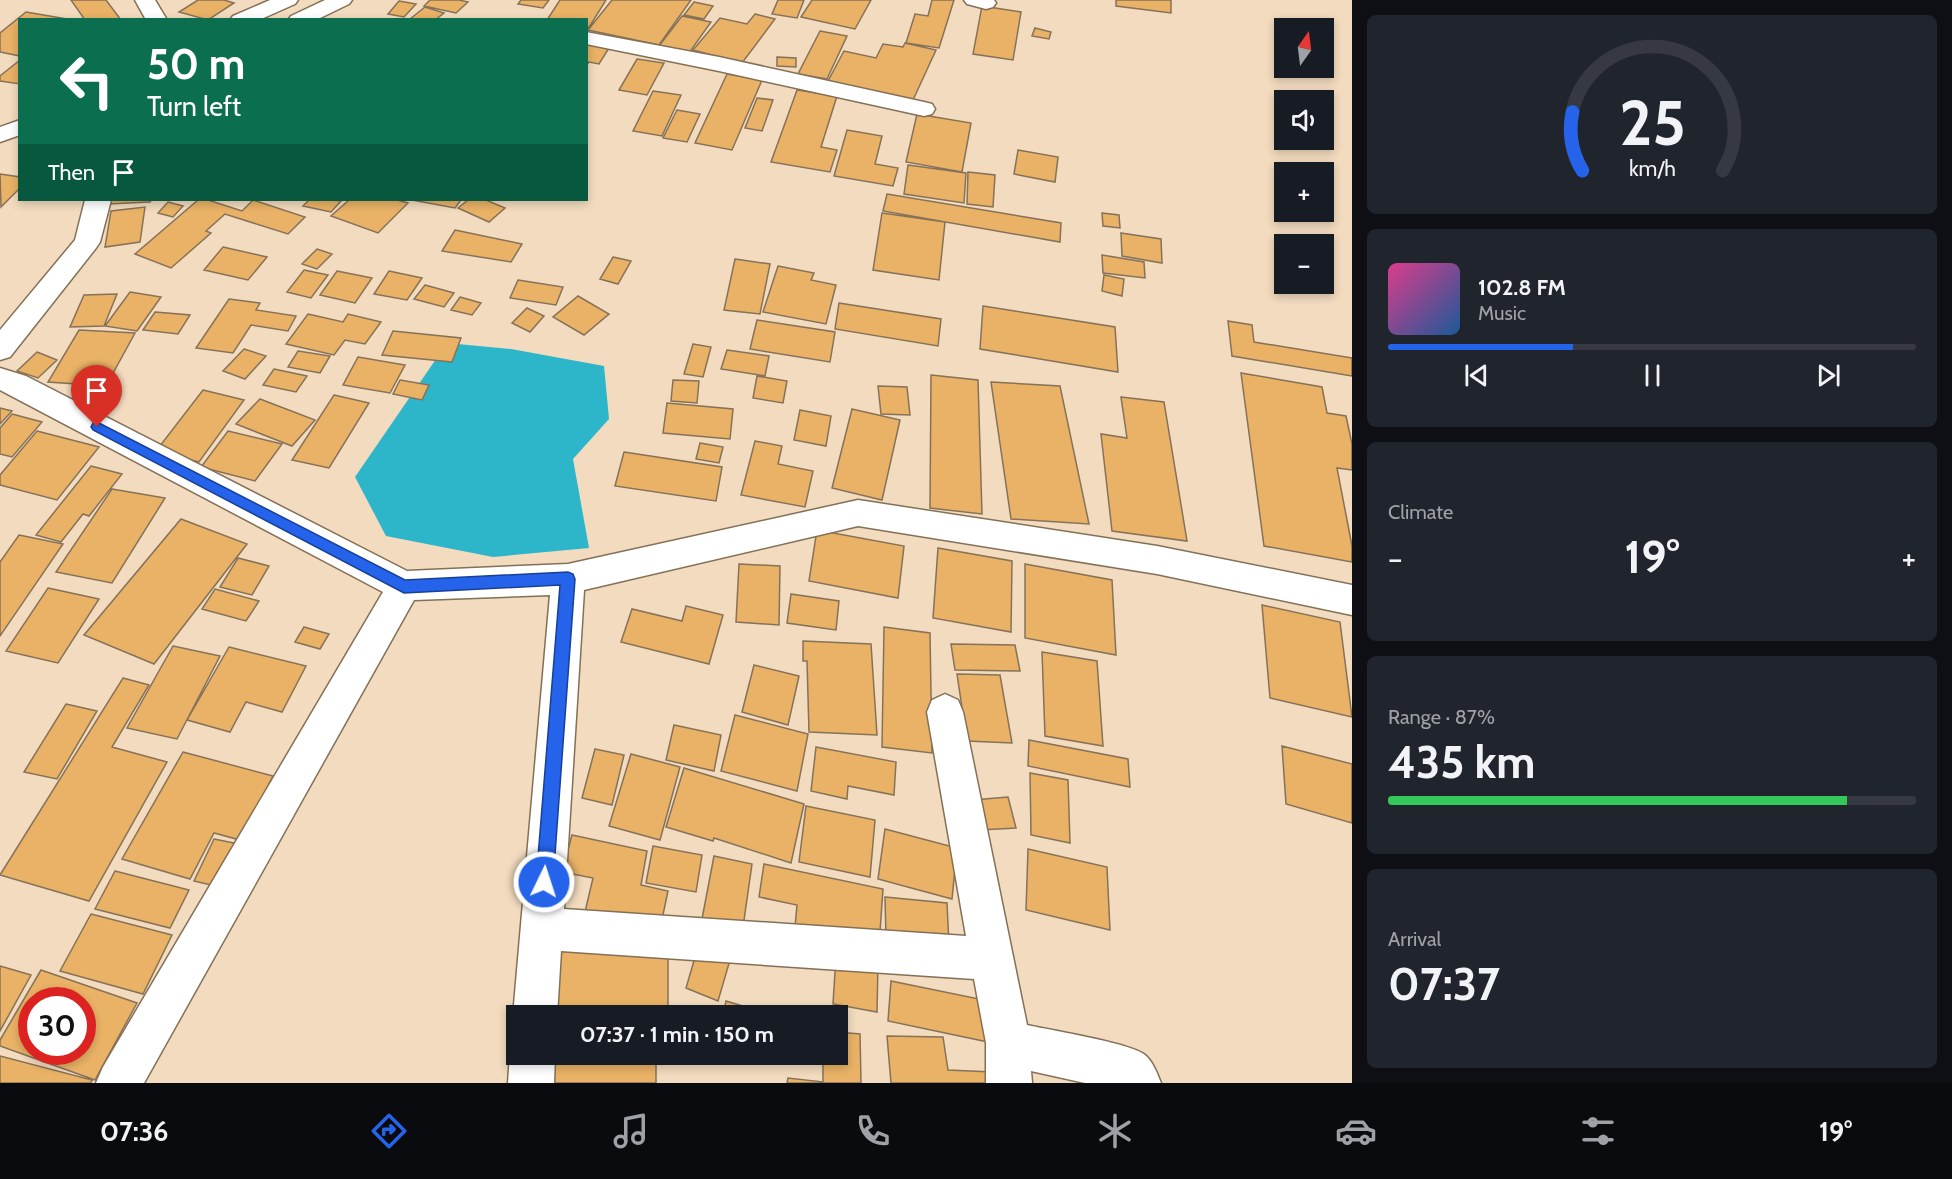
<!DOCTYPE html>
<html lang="en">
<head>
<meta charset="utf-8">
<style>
	body { margin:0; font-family:Cabin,sans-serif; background:#20242c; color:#f1f3f6; height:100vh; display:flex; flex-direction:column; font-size:22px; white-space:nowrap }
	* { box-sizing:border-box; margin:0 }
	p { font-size:20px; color:#9ea1a6 }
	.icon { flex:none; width:33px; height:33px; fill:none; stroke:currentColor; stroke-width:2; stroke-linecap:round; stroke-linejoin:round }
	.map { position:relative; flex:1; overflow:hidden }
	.panel { display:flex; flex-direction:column; gap:15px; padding:15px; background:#0d0f14; width:600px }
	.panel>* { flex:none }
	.top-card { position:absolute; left:18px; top:18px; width:570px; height:183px; border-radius:0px; box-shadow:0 3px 9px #0003; background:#0b6e4f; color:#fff; overflow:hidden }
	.needle { width:39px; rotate:14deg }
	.fabs { position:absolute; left:1274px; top:18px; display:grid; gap:12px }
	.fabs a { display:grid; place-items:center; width:60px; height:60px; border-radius:0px; background:#171b24; box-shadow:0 3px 9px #0003; font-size:30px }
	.speed { position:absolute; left:18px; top:987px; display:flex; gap:12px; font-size:30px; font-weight:700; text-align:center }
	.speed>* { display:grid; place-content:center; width:78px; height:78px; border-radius:50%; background:#171b24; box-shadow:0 3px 9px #0003; line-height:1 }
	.speed .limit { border:9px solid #d22; background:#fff; color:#111 }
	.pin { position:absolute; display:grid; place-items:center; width:51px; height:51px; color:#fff; margin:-62px -26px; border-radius:50% 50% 50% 0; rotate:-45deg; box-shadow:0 0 6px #0007 }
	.pin .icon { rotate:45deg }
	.me { position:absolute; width:66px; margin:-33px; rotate:4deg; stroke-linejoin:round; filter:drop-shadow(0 0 4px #0008) }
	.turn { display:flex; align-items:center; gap:21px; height:126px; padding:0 30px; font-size:27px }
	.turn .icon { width:78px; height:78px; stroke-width:2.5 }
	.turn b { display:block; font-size:42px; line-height:51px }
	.then { display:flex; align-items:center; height:57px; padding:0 30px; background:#0003; gap:12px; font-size:22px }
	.big { font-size:45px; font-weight:700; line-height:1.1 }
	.panel .tile { flex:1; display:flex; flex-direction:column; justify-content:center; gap:9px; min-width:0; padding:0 21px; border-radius:9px; background:#20242c }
	.panel .dial { align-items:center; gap:0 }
	.dial svg { height:156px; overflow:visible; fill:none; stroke:#363941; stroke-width:7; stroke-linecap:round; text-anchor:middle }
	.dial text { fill:#f1f3f6; stroke:none }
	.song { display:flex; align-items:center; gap:18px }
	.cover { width:72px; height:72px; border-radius:9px; background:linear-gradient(135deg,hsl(330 70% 55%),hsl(210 70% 35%)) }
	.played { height:6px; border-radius:3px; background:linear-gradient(90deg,#2563eb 35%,#363941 35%) }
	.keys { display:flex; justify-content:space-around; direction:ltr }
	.heat { display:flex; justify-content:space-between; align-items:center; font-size:33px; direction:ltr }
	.charge { height:9px; border-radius:4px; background:linear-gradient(90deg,#34c759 87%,#363941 0) }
	.trip { position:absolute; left:506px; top:1005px; width:342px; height:60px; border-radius:0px; background:#171b24; box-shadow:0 3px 9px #0003; font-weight:700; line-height:60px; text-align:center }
	.tab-bar { display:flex; height:96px; justify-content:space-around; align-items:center; background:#090b0e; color:#9ea1a6 }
	.tab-bar .icon { width:42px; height:42px }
	.tab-bar .current { color:#2563eb }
	.tab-bar b { font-size:27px; color:#f1f3f6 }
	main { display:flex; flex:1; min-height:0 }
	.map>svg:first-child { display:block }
</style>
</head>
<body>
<main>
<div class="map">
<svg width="1352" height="1083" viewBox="0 0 1352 1083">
	<rect width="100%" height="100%" fill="#f2dbbe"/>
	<path fill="#2db5ca" d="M447,343l64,6 93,17 5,53 -36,40 16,89 -96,9 -107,-21 -31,-59z"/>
	<path fill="#e9b266" stroke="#867258" stroke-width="1.5" fill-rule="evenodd" d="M71,0h35l15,20h-36z
		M198,0h26l10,3 -26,17 -29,-8z
		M430,0h29l9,2 -12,11 -32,-7z
		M521,0h28l-6,8 -25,-4z
		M560,0h46l-18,29 -2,-9h-39z
		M612,0h79l-32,45 -71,-15z
		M778,0h26l-7,18 -25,-4z
		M812,0h59l-16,29 -54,-12z
		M932,0h22l-15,48 -33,-5 9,-29 13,2z
		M1116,0h55v13l-55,-7z
		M399,1l17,3 -12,13 -16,-3z
		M694,2l19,4 -9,13 -20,-4z
		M982,6l39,6 -8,48 -40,-6z
		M425,7l19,6 -9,7 -25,-1z
		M26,12l41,7 -47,1v36l-20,-4v-19z
		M755,14l20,5 -33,44 -49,-13 27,-32 27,6z
		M682,16l29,6 -22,31 -30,-7z
		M1035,28l16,4 -2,7 -17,-3z
		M820,31l27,5 -20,43 -29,-5z
		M905,43l31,7 -23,50 -85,-19 16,-30 32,7 7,-14 20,3z
		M586,44l23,4 -10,16 -10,-2 -3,4z
		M777,57l19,1v9l-19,-1z
		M637,59l27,4 -17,32 -28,-5z
		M20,60v24l-20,-3v-5z
		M727,74l35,6 -30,70 -37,-7z
		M797,90l40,6 -16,51 16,3 -7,22 -59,-10z
		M653,91l28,4 -19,41 -29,-5z
		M757,98l16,2 -11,31 -17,-3z
		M677,110l23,4 -13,28 -24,-4z
		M917,114l54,9 -9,49 -56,-10z
		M847,130l35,6 -7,28 23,4 -5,18 -59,-10z
		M1018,150l40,7 -3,25 -41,-8z
		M908,165l58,8 -2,30 -60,-9z
		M968,172l27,3 -2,32 -26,-3z
		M0,174l20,3v11l-19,19z
		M887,194l174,29 -1,19 -177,-31z
		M109,200h42l-1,2 -42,2z
		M198,200h10l34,11 11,-11 52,17 -17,17 -63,-20 -19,17 5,2 -40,35 -36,-14z
		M309,200h25l7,1 -10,11 -28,-6z
		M349,200h48l11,3 -30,30 -47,-17z
		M412,200h49l-6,8z
		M468,200h18l19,8 -16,14 -31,-14z
		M168,202l15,4 -10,11 -15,-4z
		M145,207l-5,35 -35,5 6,-36z
		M882,213l63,9 -6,58 -66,-10z
		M1102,213l17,2 1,13 -17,-2z
		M455,230l67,14 -11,18 -69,-11z
		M1121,233l40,6 1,24 -40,-7z
		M223,247l44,10 -19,23 -44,-10z
		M317,249l15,5 -15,15 -15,-5z
		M1102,255l42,7 1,16 -42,-5z
		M613,257l18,4 -13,23 -18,-5z
		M735,259l35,5 -10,50 -36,-4z
		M778,266l36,7 -3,7 25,5 -10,39 -63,-12z
		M304,270l24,5 -17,23 -24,-6z
		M337,271l35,7 -17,25 -35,-8z
		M389,271l33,7 -15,22 -33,-6z
		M1104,275l20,4 -2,17 -20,-5z
		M518,280l45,7 -7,18 -46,-7z
		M425,285l29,8 -10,14 -30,-8z
		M130,292l31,5 -24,34 -32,-5z
		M117,294l-13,32 -34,1 14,-32z
		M578,296l31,18 -25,21 -31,-18z
		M460,297l21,6 -9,12 -21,-5z
		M229,299l31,4 -4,7 40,6 -8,15 -37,-6 -18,28 -37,-5z
		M839,303l102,16 -3,27 -103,-17z
		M983,306l132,21 3,45 -138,-23z
		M527,308l17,8 -14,16 -18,-9z
		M155,312l35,3 -12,19 -35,-4z
		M308,314l35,8 5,-8 33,8 -16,22 -20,-4 -11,15 -48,-11z
		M757,320l78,12 -5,30 -80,-13z
		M1228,321l24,4 2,17 98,16v18l-120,-20z
		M79,330l56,3 -29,53 -58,-4z
		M393,331l68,7 -9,24 -70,-7z
		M693,344l18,3 -8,30 -19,-3z
		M244,349l22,7 -21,23 -22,-8z
		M727,350l42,6 -4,20 -44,-7z
		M298,351l32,5 -10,17 -32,-6z
		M37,352l20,8 -19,18 -21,-7z
		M358,357l47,8 -15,28 -47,-8z
		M274,369l33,7 -11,16 -33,-7z
		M1241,373l81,14 5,26 19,3 6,28v26l-15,-2 15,78v16l-88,-16z
		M931,375l47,5 4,134 -52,-6z
		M757,376l30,5 -4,22 -30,-5z
		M400,380l29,5 -7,15 -29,-6z
		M673,380l26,1 -2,22 -26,-2z
		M991,382l69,4 29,138 -78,-5z
		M878,386l29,1 3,28 -29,-1z
		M203,390l41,10 -45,62 -43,-11z
		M334,395l35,8 -40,65 -37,-8z
		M1121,397l43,5 23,139 -75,-10 -11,-97 26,4z
		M260,399l55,21 -23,26 -56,-22z
		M667,403l66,6 -3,30 -67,-6z
		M0,408l12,3 -12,13z
		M852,409l48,11 -18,80 -50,-12z
		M800,410l31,6 -5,30 -32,-6z
		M12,414l30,8 -30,35 -12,-3v-26z
		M37,431l62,16 -42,53 -57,-15v-10z
		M228,431l54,13 -27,37 -54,-14z
		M755,441l27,5 -4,18 35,7 -8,36 -64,-12z
		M700,443l23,4 -4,16 -23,-4z
		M624,452l98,15 -6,34 -101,-15z
		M91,466l31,8 -33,42 -6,-2 -22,28 -25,-7z
		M112,489l53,9 -53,85 -56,-11z
		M181,519l66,25 -93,120 -70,-29z
		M817,530l87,16 -6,52 -89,-17z
		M19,535l44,9 -63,92v-74z
		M938,548l74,13 -1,71 -78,-14z
		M238,558l31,8 -17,29 -32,-8z
		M739,564l41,2 -1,59 -43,-3z
		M1025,564l87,16 4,75 -91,-17z
		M48,588l51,11 -41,64 -52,-12z
		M215,589l44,12 -13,20 -44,-12z
		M791,594l48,7 -3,29 -49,-7z
		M1262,605l78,17 12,95 -82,-19z
		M686,606l37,9 -14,49 -88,-22 11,-33 50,12z
		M304,627l25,7 -9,15 -25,-7z
		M884,627l46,6 2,120 -50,-6z
		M803,641l68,3 6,91 -68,-3 -2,-71h-4z
		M951,644l64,1 5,26 -65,-1z
		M173,646l47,10 -43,83 -50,-11z
		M229,647l77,19 -24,46 -36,-10 -16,30 -43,-12z
		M1042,652l55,9 6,85 -58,-10z
		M754,665l45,11 -11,49 -46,-13z
		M957,674l43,1 12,68 -45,-2z
		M123,678l26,7 -37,62 55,15 -78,139 -89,-26z
		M66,704l31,7 -40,68 -33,-7z
		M735,715l73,19 -11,57 -76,-20z
		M674,725l47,10 -7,36 -48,-11z
		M1029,740l99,19 2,28 -102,-21z
		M1282,746l70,18v59l-66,-19z
		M816,747l80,15 -2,33 -46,-9 -1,13 -36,-8z
		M595,749l29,6 -12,50 -30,-7z
		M183,752l90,24 -33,64 -26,-7 -24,46 -68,-20z
		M631,754l49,13 -20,73 -51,-14z
		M684,768l120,36 -13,59 -77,-25 -1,3 -47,-14z
		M1030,773l38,7 2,63 -39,-8z
		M1008,797l8,31 -36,2 -7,-30z
		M806,806l69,14 -5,57 -71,-15z
		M885,829l72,19 -5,51 -74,-20z
		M572,835l75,16 -6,34 27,6 -8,38 -75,-17 8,-34 -31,-6z
		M214,839l25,5 -20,43 -25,-6z
		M653,846l49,9 -6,37 -50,-9z
		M1028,849l79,18 3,63 -84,-20z
		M714,856l38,8 -9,63 -41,-8z
		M764,864l119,25 -4,57 -84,-19 2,-22 -38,-8z
		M115,871l74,19 -19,38 -75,-19z
		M885,897l62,6 2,42 -63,-7z
		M91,914l81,21 -29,59 -83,-23z
		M561,941l107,1v74h-111z
		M698,947l32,13 -12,41 -32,-13z
		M836,956l42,7 -1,49 -44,-8z
		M0,966l31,9 -31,56z
		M41,970l96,33 -42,77 -95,-34v-6zM32,1000h50v52h-50z
		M891,981l98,20 -1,41 -100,-21z
		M726,1001l50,15h-53z
		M837,1032l23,2 1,49h-74l1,-5 35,4v-28h14z
		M887,1036l56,1 5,33 44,2 2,11h-103z
		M543,1054h113v29h-115z
		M0,1056l92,24 -1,3h-91z"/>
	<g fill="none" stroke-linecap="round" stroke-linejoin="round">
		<defs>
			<path id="minor" d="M964,0h30l2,3 -3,4 -7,2 -19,-5z
				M586,32l133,25 205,45 8,2 3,5 -3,5 -8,2 -205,-45 -133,-27z
				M85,200h26l-11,42 -4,6 -86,109 -10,3v-30l75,-90z
				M0,368l26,8 381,195 161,-7 290,-64 299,46 195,39v30l-195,-41 -299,-48 -274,64 -20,319 402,27 -39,-224 5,-12 13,-6 13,6 5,12 64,313c22,5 104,18 118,30 8,7 12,18 16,28h-76l-54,-12 1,12h-46v-40l-12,-64 -413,-28 -4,65h-41v7l-3,-7 37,-421 -136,5 -270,483h-48l7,-16 280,-475 -383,-202z
				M516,1041v13h39l-1,29h-46l2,-29z"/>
			<path id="secondary" d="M135,0h20l12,20h-21z"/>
			<path id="trunk" d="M270,0h28l-3,4 -36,16h-29l3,-4z
				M325,0h27l-3,4 -33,16h-28l3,-4z
				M20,120v15l-20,7v-15z"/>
		</defs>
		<use href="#minor" stroke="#847056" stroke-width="3"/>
		<use href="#secondary" stroke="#847056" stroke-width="3"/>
		<use href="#trunk" stroke="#847056" stroke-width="3"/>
		<use href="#minor" fill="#fff" fill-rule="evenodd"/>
		<use href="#secondary" fill="#fff" fill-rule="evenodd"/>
		<use href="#trunk" fill="#fff" fill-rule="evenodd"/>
	</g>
	<path fill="#2563eb" stroke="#184099" stroke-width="1.5" d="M97,422l308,158 163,-8 5,2 2,5 -22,303 -3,6 -6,2 -5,-2 -3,-6 24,-297 -156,8 -311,-163 -2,-3 2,-4z"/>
</svg>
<div class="fabs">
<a><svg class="needle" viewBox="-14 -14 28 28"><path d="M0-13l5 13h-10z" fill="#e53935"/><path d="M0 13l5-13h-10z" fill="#9ea1a6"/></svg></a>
<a><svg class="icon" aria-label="sound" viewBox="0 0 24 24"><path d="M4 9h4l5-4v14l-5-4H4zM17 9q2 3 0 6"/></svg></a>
<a>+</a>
<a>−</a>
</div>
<div class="speed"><div class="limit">30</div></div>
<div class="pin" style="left:97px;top:427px;background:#d93025"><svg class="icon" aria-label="arrive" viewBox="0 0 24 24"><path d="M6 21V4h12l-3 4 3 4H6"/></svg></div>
<svg class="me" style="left:544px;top:882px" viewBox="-20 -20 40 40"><circle r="17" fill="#2563eb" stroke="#fff" stroke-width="3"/><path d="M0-11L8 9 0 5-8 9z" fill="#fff"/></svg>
<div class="trip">07:37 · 1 min · 150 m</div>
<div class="top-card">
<div class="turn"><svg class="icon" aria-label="left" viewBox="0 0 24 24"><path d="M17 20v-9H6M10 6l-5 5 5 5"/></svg><div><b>50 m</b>Turn left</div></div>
<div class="then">Then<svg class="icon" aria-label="arrive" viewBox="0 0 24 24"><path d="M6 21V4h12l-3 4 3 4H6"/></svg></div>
</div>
</div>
<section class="panel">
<div class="tile dial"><svg viewBox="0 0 100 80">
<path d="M14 69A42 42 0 1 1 86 69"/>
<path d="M14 69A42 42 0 0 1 9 39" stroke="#2563eb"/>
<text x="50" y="56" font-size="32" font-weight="700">25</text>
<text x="50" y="72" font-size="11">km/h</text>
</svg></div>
<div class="tile">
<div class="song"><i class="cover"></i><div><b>102.8 FM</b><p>Music</p></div></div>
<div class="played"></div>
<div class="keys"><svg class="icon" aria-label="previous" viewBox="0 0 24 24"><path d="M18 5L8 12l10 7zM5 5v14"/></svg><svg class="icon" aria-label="pause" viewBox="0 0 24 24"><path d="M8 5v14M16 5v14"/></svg><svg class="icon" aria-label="next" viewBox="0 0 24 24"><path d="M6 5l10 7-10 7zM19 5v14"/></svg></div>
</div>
<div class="tile"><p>Climate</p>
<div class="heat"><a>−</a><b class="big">19°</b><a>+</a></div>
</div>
<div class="tile"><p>Range · 87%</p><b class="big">435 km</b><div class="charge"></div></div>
<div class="tile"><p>Arrival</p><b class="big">07:37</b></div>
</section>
</main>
<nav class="tab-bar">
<b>07:36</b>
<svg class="icon current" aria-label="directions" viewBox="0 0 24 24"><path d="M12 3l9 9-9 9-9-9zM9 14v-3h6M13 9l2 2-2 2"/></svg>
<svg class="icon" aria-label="music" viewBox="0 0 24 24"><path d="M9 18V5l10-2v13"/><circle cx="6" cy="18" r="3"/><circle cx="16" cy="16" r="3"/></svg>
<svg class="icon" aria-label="phone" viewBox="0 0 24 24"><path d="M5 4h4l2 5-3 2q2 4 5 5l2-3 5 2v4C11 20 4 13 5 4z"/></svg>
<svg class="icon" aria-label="climate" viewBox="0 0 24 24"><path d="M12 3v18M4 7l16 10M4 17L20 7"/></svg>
<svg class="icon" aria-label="car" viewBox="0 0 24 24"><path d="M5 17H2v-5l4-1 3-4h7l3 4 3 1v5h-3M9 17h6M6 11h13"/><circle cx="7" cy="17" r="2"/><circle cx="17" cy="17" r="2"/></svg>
<svg class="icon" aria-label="filters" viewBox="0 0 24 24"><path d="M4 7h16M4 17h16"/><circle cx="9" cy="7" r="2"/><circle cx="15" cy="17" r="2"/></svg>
<b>19°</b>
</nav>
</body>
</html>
